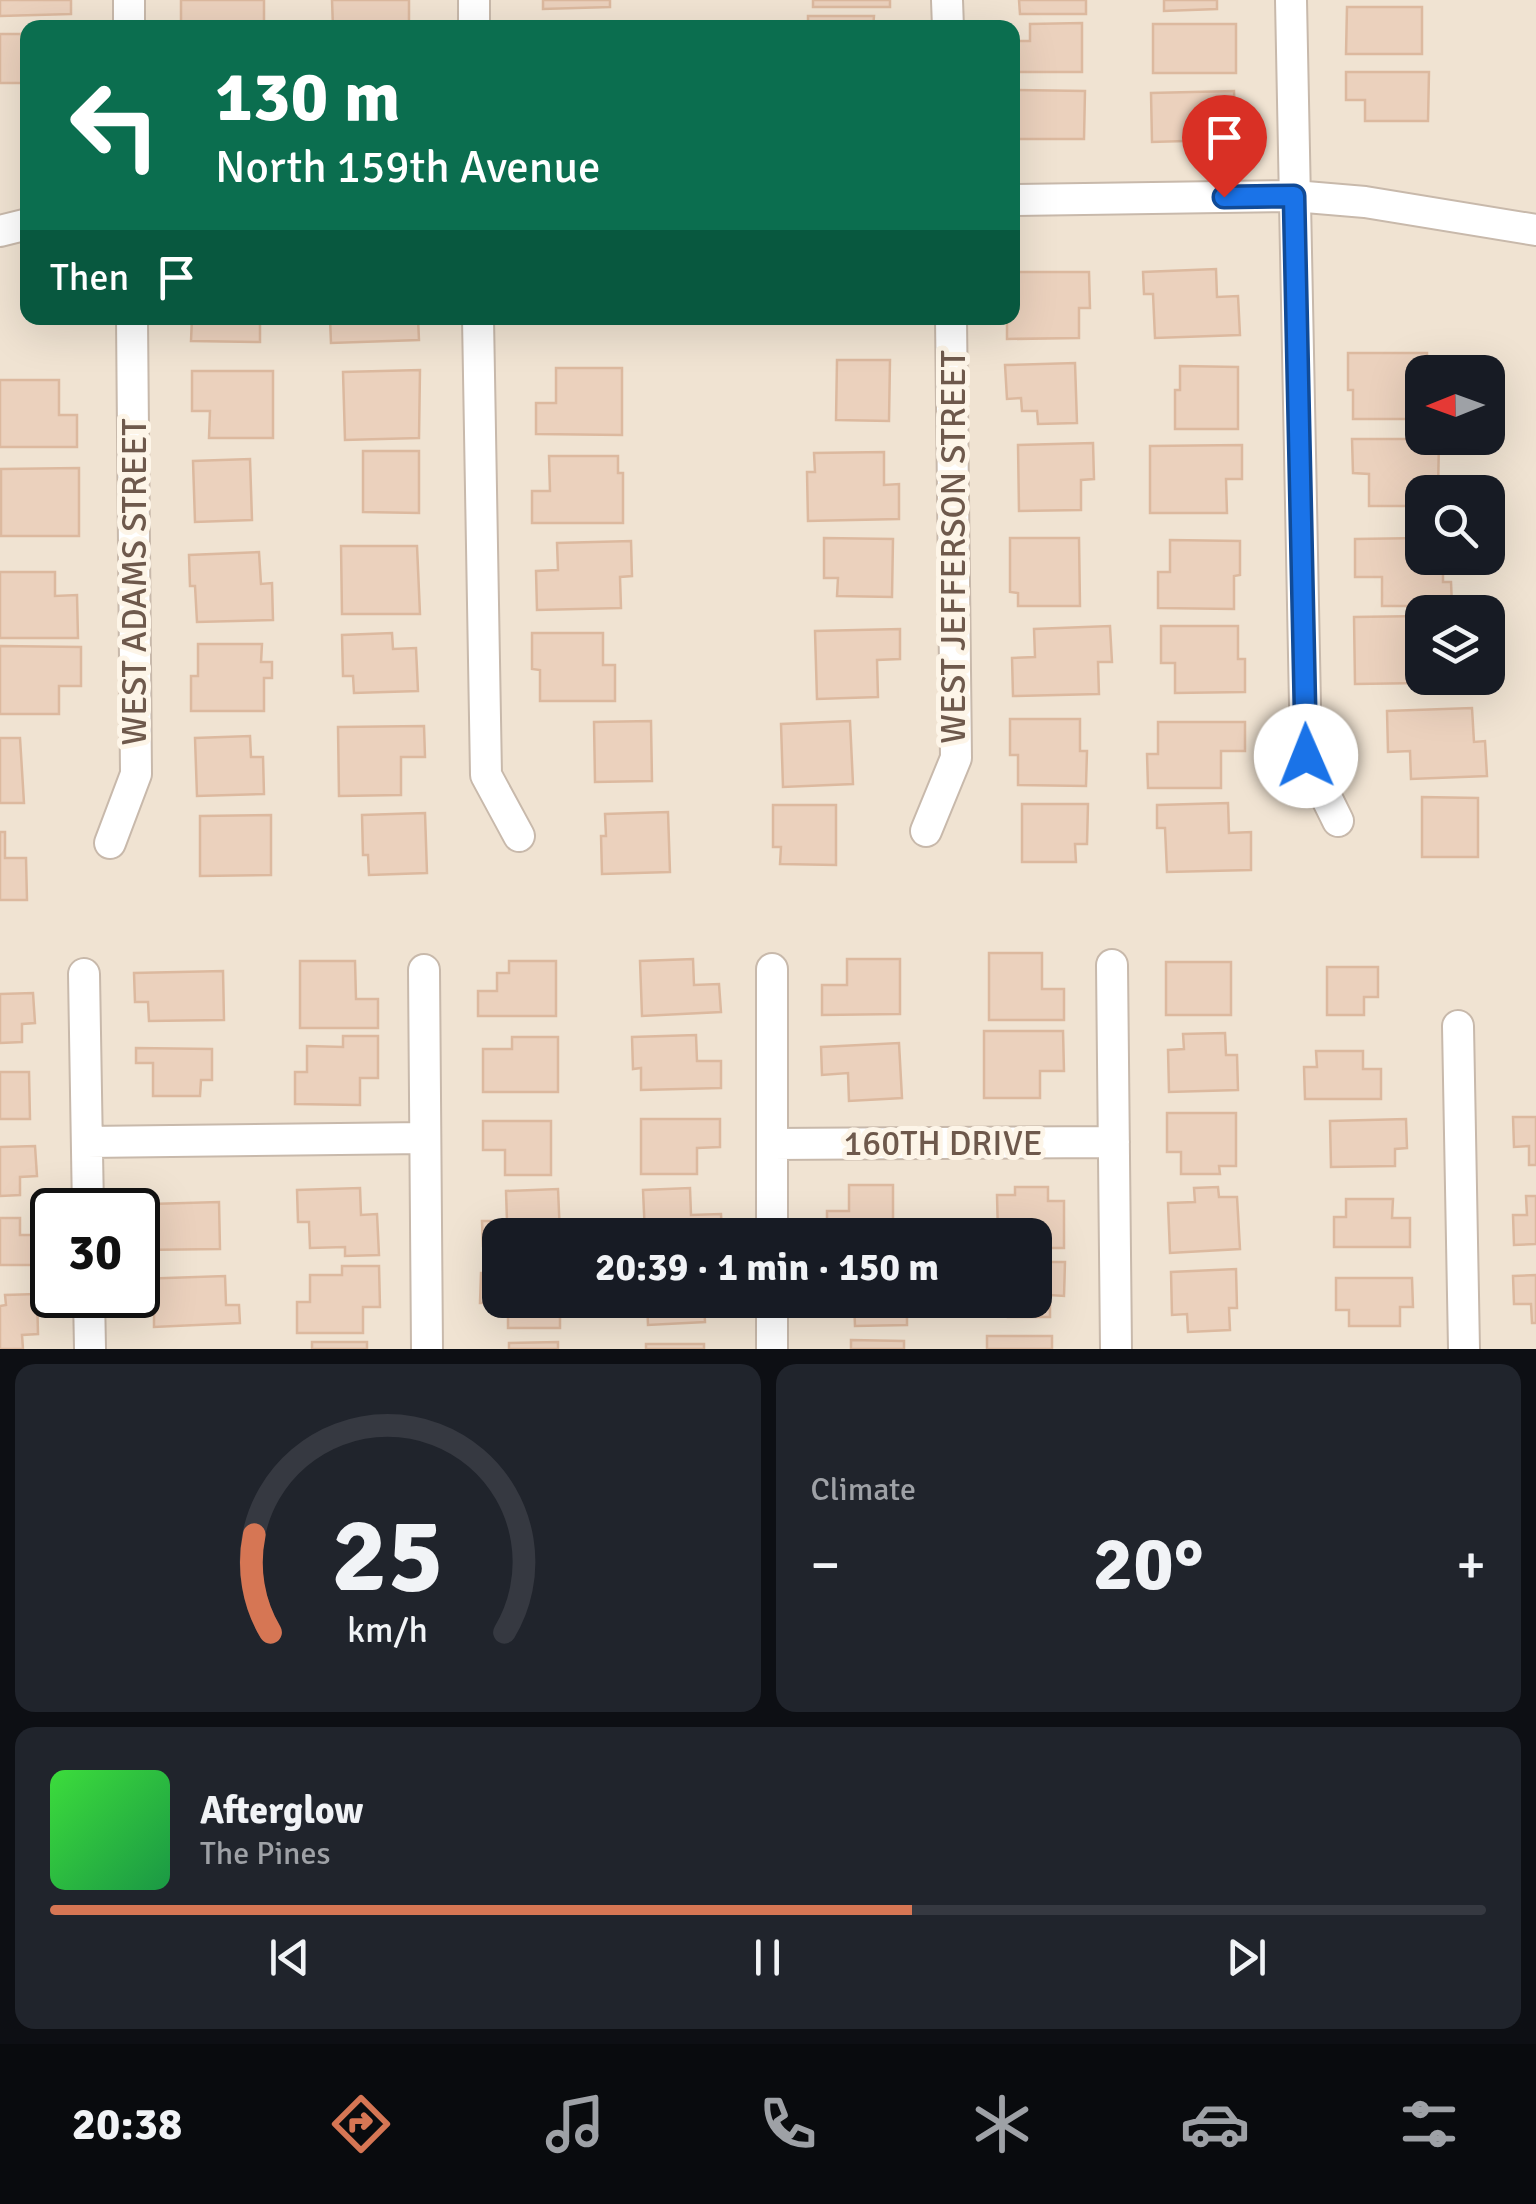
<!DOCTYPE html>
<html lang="en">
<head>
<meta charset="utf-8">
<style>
	body { margin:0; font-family:Signika,sans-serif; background:#20242c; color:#f1f3f6; height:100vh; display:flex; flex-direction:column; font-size:38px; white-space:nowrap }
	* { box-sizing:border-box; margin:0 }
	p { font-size:32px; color:#9ea1a6 }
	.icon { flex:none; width:55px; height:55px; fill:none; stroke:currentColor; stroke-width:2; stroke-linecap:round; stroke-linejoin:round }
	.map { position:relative; height:1349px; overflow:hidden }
	.details { display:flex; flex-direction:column; gap:15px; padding:15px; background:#0d0f14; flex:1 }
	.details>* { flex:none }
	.banner { position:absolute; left:20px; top:20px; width:1000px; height:305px; border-radius:20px; box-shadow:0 10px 40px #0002; background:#0b6e4f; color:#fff; overflow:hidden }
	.needle { width:65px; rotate:269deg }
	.controls { position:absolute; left:1405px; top:355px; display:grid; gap:20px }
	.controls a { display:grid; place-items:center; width:100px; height:100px; border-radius:20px; background:#171b24; box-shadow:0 10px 40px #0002; font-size:50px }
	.speed { position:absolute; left:30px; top:1188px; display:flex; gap:20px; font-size:50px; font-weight:700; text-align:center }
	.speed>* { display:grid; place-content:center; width:130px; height:130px; border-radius:50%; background:#171b24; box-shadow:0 10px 40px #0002; line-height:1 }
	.speed .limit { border:5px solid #111; border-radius:15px; background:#fff; color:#111 }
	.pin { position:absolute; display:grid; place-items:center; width:85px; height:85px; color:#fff; margin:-102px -42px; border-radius:50% 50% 50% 0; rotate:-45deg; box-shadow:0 0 10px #0007 }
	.pin .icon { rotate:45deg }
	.me { position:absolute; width:110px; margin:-55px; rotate:359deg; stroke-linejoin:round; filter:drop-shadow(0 0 8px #0008) }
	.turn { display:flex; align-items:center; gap:35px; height:210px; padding:0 30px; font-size:45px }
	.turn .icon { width:130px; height:130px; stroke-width:2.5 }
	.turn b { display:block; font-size:70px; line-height:85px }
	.then { display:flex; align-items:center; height:95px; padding:0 30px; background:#0003; gap:20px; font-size:38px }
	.big { font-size:75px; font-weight:700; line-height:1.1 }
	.details .widget { flex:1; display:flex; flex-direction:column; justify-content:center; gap:15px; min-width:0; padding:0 35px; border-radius:20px; background:#20242c }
	.details .dial { align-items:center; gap:0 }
	.dial svg { height:260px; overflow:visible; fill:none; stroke:#363941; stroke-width:7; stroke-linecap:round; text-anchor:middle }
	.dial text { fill:#f1f3f6; stroke:none }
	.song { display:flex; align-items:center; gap:30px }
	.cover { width:120px; height:120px; border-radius:15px; background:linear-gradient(135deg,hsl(120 70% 55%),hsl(140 70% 35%)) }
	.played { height:10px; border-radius:5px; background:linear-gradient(90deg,#d67654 60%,#363941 60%) }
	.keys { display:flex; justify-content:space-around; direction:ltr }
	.heat { display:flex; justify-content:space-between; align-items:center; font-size:55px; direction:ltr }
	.details .tiles { flex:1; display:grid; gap:15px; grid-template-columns:1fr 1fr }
	.widget:last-child { grid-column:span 2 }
	.trip { position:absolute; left:482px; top:1218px; width:570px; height:100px; border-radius:20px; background:#171b24; box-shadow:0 10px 40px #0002; font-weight:700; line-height:100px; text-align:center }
	.tab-bar { display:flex; height:160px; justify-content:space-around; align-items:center; background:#090b0e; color:#9ea1a6 }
	.tab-bar .icon { width:70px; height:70px }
	.tab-bar .on { color:#d67654 }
	.tab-bar b { font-size:45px; color:#f1f3f6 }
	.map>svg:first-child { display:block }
</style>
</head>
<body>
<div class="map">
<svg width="1536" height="1349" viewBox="0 0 1536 1349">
	<rect width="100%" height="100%" fill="#f9f1e2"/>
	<path fill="#f0e3d2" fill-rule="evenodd" d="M0,0h1536v1349h-1536zM28,28h984v290h-984zM1422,372h66v66h-66zM1422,492h66v66h-66zM1422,612h66v66h-66zM52,1210h86v85h-86zM500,1235h535v65h-535z"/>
	<path fill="#ebd1bd" stroke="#dcb99f" stroke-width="2.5" d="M0,0h71v14l-71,2z
		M181,0h83v23h-83z
		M332,0h77v24l-76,3z
		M543,0h67v7l-67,2z
		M813,0h77v7h-77z
		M1019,0h67v14h-66z
		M1164,0h53v9l-53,2z
		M1347,7h75v47h-76z
		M808,16h66l-1,12h-65z
		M1082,23v49h-70v-31h18v-17z
		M1153,24h83v49h-83z
		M0,34h28v49h-28z
		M1346,72h83l-1,49h-63v-21h-19z
		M1012,90l73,1 -1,48h-72z
		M1234,91l1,28h-17l1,21 -67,2 -1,-49z
		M1216,269l1,28 21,-1 2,39 -85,3 -2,-44h-9l-1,-22z
		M1015,272h74l1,36h-11v30l-72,1v-21h5v-12h3z
		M192,318h68v24l-69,-1z
		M330,318h88l1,22 -88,3z
		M1348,353h79v19h-5v47h-69v-29h-5z
		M837,360h53l-1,61 -53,-1z
		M1075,363l2,60 -39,1 -1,-13h-15l-1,-13 -14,1 -2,-34z
		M1180,366l58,1v62h-63v-39h5z
		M556,368h66v67l-86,-1v-31h20z
		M420,370l-1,68 -74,2 -2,-68z
		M192,371h81v67h-64l1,-27h-18z
		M0,380h59v35h18v32h-77z
		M1352,439h87l-1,53h-16v14h-53v-32l-16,-1z
		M1093,443l1,36 -13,1v30l-62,1 -1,-66z
		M1242,445v34h-16l1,34h-77v-67z
		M363,451h56v62l-56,-1z
		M884,452v33l15,-1v35l-91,2 -1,-49h8l-1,-19z
		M549,456h69v17h5v50h-91v-32h18z
		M250,459l2,61 -57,2 -2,-61z
		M79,468v68h-78v-67z
		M824,538l69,1 -1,58 -55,-1 1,-18h-14z
		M1010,538h69l1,68h-62v-13l-8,-1z
		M1422,538v20h21v24h8l1,24h-70v-29h-27v-38z
		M1170,540l70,1v34l-6,1v33l-76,-1v-36h12z
		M631,541l1,35 -12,1 1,31 -84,2 -1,-39 22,-1 -1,-27z
		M341,546h76l3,68h-78z
		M259,552l2,32 11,-1 1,37 -76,2 -2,-36h-5l-1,-31z
		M0,572h55v24l22,-1 1,43h-78z
		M1422,616l1,67 -68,1 -1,-67z
		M1110,626l2,36h-14l1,32 -86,2 -1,-38 23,-1 -1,-28z
		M1161,626h77v33h7v33l-70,1v-30h-14z
		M900,629v30l-23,1 1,37 -61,2 -2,-68z
		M392,633l1,16 23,-1 2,43 -64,2 -1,-17h-10l-1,-41z
		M532,633h71v32h12v36h-75v-31l-8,-1z
		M198,644h64l-1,18h11v16h-8v33h-73v-35h7z
		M0,646l81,1v39h-22v28h-59z
		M1472,708l2,34 11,-1 2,35 -76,3 -1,-28 -22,1 -1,-41z
		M1010,719h70v32h7l-1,35 -68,-1v-30h-8z
		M651,721l1,60 -57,1 -1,-60z
		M850,721l3,63 -70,3 -2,-63z
		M1158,722h87v29h-24v37h-73l-1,-34h11z
		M424,726l1,31h-24v38l-62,1 -1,-69z
		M250,736l1,21h12l1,37 -67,2 -2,-58z
		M0,738h20l4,65h-24z
		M1422,797l56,1v59h-56z
		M1228,803l1,30 22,-1v38l-84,2 -2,-44h-8v-23z
		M1022,804h66l-1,40h-12l1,18h-54z
		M773,805h63v60l-56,-1 1,-17h-8z
		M668,812l2,60 -68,2 -1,-38h5l-1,-22z
		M425,813l2,60 -58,2 -1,-20h-5l-1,-40z
		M271,815v60l-71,1v-60z
		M0,832h5v26h21l1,42h-27z
		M989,953h53v36h22v31h-75z
		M693,959l1,26 25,-1 2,28 -79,4 -2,-55z
		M847,959h53v55l-78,1v-30h25z
		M300,961h55l1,38h22v29h-78z
		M509,961h47v55h-78v-25h19v-18h12z
		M1166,962h65v53h-65z
		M1327,967h51v30h-14v18h-37z
		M223,971l1,49 -75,1 -1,-19h-13l-1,-29z
		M33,993l2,30 -13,1v18l-22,1v-49z
		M984,1031h79l1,40h-24v27h-56z
		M1225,1033l1,22h11l1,35 -69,2 -1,-42 16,-1 -1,-15z
		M696,1035l1,26h24v27l-80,2v-22l-8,1 -1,-32z
		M343,1036h35v42h-18v27l-65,-1v-32h12v-26l36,1z
		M512,1037h46v55h-75v-43h29z
		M899,1043l3,55 -53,3 -1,-28 -26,2 -1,-28z
		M136,1048l76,1v31h-11l-1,16h-47v-33h-17z
		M1316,1051h47v18h18v30h-76l-1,-32h13z
		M0,1072h29l1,47h-30z
		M1167,1113h69v53h-17l1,8h-39v-22h-14z
		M1513,1117h23v48h-7v-19l-15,1z
		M641,1119h79v28l-23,1v26h-56z
		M1406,1119l1,29 -12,1v17l-64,1 -1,-46z
		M483,1121h68v54h-46v-25h-22z
		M35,1146l2,30 -17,1v18l-20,1v-49z
		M849,1185h44v50h-66v-24h22z
		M1015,1187h33v14h16v47h-29v-13h-37l-1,-40h18z
		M1218,1187l1,10h18l3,52 -70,4 -2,-50 27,-1 -1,-14z
		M360,1188l1,27 16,-1 2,41 -34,1v-9l-35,1 -1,-26h-11l-1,-32z
		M690,1188l1,27 30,-1 1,21h-77l-2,-45z
		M558,1189l2,46h-60v10l-17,1 -1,-25h25l-1,-30z
		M1526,1196h10v48l-22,1 -1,-30h14z
		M1346,1199h47l-1,19h18v29h-76v-30h12z
		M219,1202l1,47 -81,1 -1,-28 13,-1v-17z
		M0,1218h20v17h16v30h-36z
		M1035,1262h30l-1,34 -14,-1v22h-42v-16l-8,-1h35z
		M342,1266h37l1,41h-17v26h-66v-31h13v-27h32z
		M1236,1269l1,39h-8l1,22 -42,2 -1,-18 -15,1 -1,-43z
		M481,1273h19v27h60v28h-52v-25h-28z
		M1536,1275v48h-4l-1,-19h-17l-1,-28z
		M225,1276l1,29h13l1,18 -86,4v-20h-16v-28z
		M1336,1278h76l1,29h-13v19h-51v-16h-13z
		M37,1294l1,40 -16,1 1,14h-23v-43l6,-1 -1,-10z
		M647,1300h61h-4l1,22 -57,3z
		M854,1300h53v25l-52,1z
		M987,1336h65v13h-65z
		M851,1340l53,1v8h-53z
		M312,1342h55v7h-55z
		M558,1342v7h-49v-6z
		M646,1344h58v5h-58z"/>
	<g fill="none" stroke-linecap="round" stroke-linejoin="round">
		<defs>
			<path id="street" d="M129,0v28
				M474,0v28
				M947,0l1,28
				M1291,0l15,756 32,65
				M1012,200l282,-4 71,6 171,28
				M0,231l28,-7
				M478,318l8,457 33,61
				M926,831l30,-73 -5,-440
				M110,843l26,-69 -4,-456
				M1112,965l4,384
				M772,969v266
				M424,970l3,379
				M84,974l4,236
				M1458,1026l6,323
				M87,1142l338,-4
				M772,1144l342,-2
				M89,1295l1,54
				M772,1349v-49"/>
		</defs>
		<use href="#street" stroke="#c8b9ab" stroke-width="34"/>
		<use href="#street" stroke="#fff" stroke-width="30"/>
	</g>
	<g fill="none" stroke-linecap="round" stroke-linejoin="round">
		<defs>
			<path id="route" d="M1224,197l70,-1 12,560"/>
		</defs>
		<use href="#route" stroke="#114b97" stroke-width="25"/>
		<use href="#route" stroke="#1a73e8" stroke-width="18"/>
	</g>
	<g text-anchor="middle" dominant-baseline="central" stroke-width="10" stroke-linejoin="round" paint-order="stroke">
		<g font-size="35" fill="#6e594c" stroke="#fdf5e8">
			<text transform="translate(953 547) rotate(-90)">WEST JEFFERSON STREET</text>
			<text transform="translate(134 582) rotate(-90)">WEST ADAMS STREET</text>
			<text x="943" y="1143">160TH DRIVE</text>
		</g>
	</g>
</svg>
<div class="controls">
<a><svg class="needle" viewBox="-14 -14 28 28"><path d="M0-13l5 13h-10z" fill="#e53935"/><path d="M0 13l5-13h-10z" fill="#9ea1a6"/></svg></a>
<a><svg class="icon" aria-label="search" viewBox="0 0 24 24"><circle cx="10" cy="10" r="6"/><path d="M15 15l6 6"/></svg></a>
<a><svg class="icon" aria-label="layers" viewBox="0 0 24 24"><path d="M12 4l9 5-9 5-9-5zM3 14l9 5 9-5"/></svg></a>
</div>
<div class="speed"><div class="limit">30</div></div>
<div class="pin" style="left:1224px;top:197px;background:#d93025"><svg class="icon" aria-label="arrive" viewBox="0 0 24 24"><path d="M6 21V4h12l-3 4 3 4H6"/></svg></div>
<svg class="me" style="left:1306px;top:756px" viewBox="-20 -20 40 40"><circle r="19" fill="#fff"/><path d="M0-13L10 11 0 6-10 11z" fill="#1a73e8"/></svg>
<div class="trip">20:39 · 1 min · 150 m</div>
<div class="banner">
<div class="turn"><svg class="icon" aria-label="left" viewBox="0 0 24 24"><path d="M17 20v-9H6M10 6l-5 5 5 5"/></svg><div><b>130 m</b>North 159th Avenue</div></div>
<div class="then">Then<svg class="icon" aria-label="arrive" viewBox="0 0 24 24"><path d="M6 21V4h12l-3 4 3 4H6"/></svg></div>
</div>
</div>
<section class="details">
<div class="tiles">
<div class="widget dial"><svg viewBox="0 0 100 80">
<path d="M14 69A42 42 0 1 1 86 69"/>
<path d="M14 69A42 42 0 0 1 9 39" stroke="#d67654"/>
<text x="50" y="56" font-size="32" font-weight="700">25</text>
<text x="50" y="72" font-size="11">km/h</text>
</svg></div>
<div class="widget"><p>Climate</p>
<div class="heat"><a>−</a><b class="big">20°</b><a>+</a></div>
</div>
<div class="widget">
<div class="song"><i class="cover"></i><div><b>Afterglow</b><p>The Pines</p></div></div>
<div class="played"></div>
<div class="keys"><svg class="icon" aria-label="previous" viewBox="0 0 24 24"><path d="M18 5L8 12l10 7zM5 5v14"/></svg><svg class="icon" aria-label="pause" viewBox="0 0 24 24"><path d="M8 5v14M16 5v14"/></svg><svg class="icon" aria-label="next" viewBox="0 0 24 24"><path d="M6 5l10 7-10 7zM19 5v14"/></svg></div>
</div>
</div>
</section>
<nav class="tab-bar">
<b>20:38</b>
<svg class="icon on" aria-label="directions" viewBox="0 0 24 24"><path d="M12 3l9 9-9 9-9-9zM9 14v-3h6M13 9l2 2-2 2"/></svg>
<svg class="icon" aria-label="music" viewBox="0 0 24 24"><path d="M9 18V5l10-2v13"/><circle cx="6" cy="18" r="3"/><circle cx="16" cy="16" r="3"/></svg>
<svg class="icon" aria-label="phone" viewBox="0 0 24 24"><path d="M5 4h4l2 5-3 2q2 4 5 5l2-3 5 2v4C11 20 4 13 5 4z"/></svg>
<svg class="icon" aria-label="climate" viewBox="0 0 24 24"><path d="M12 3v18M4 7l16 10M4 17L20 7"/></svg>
<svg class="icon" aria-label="car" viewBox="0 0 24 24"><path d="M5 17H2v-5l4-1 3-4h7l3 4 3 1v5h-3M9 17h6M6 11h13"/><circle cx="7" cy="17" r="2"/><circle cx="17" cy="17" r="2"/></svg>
<svg class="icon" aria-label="filters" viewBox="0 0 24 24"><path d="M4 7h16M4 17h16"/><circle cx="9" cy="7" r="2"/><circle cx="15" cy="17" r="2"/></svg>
</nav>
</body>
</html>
